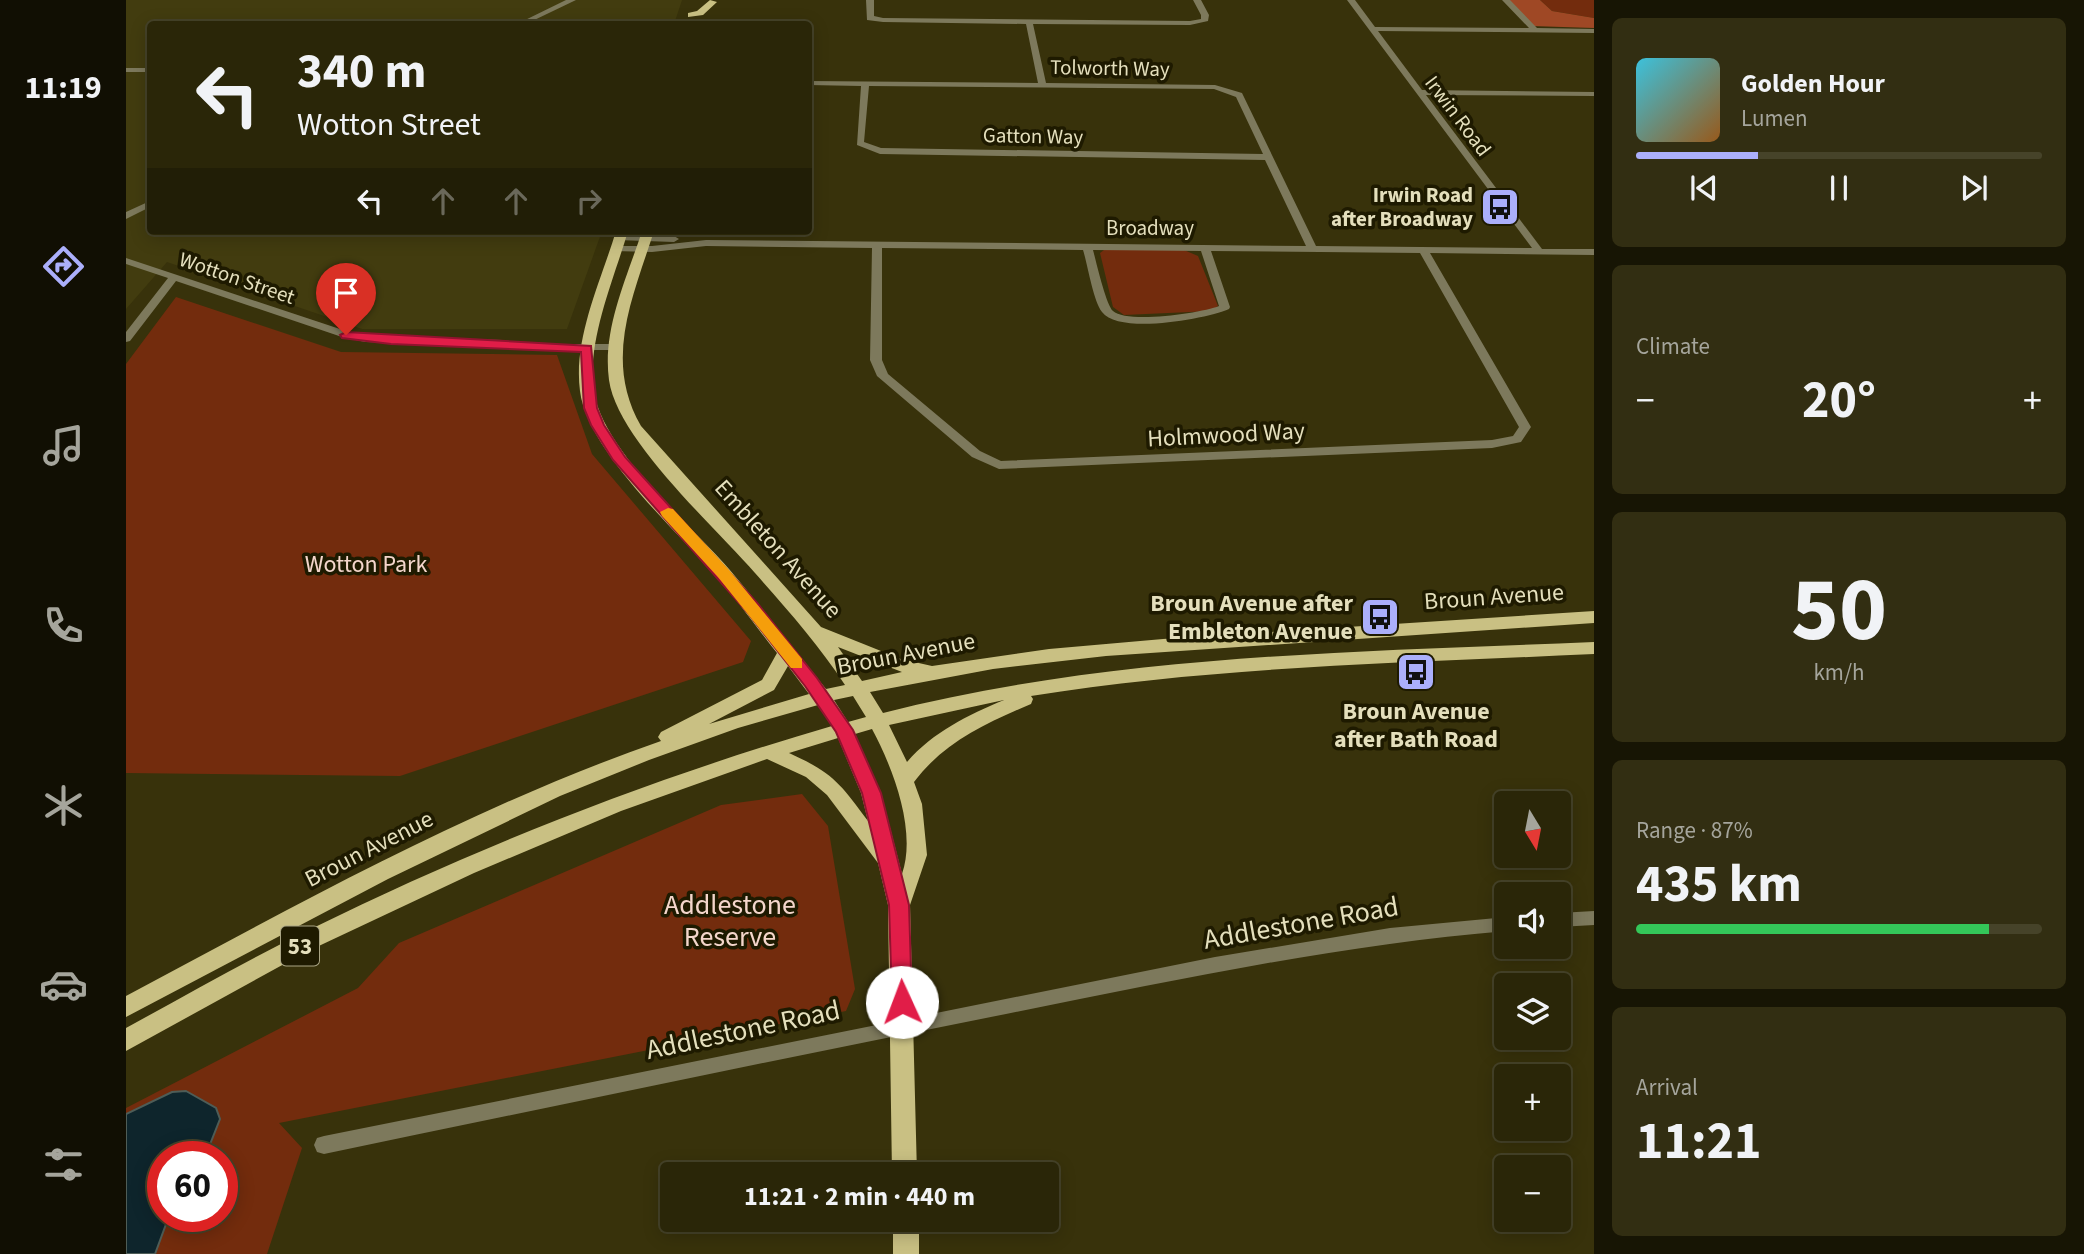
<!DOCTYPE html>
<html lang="en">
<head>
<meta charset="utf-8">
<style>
	body { margin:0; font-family:"Source Sans 3",sans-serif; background:#322e12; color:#f1f3f6; height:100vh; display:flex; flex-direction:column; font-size:26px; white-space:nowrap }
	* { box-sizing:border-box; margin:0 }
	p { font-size:23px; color:#a5a59c }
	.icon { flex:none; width:38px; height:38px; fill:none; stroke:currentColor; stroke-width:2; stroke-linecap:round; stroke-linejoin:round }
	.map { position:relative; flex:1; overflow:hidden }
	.side { display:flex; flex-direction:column; gap:18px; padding:18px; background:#171504; width:490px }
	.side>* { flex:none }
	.guide { position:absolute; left:21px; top:21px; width:665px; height:214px; border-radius:7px; box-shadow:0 4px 18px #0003,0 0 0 2px #464329; background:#2a2608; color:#f1f3f6; overflow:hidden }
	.needle { width:46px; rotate:170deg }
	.fabs { position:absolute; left:1368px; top:791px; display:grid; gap:14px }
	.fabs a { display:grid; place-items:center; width:77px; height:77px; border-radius:7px; background:#2a2608; box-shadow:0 4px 18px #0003,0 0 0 2px #464329; font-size:35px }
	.speed { position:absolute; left:21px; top:1141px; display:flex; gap:14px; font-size:35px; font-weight:700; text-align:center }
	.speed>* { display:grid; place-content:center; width:91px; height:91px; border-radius:50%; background:#2a2608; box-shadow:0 4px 18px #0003,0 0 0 2px #464329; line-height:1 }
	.speed .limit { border:10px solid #d22; background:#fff; color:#111 }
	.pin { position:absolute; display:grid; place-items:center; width:60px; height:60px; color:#fff; margin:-72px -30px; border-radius:50% 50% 50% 0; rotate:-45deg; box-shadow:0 0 7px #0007 }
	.pin .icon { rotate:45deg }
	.me { position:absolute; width:77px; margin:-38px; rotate:358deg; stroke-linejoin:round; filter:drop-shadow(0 0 5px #0008) }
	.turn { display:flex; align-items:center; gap:24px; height:147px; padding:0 35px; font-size:32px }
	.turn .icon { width:91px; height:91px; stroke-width:2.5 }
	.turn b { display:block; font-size:49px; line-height:60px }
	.lanes { display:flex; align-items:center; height:66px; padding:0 35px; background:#0003; justify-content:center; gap:35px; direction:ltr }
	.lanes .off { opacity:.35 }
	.big { font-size:52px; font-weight:700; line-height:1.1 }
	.side .card { flex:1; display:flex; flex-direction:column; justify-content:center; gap:10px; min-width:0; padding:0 24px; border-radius:10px; background:#322e12 }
	.side .dial { align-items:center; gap:0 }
	.dial b { font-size:91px; line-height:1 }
	.song { display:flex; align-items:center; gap:21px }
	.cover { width:84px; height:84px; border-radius:10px; background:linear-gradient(135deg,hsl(190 70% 55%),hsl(30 70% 35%)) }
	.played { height:7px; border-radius:4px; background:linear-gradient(90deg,#abaffb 30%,#464329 30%) }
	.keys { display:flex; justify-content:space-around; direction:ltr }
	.heat { display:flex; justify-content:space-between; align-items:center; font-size:38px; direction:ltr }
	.charge { height:10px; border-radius:5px; background:linear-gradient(90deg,#34c759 87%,#464329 0) }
	.trip { position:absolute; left:534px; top:1162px; width:399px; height:70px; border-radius:7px; background:#2a2608; box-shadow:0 4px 18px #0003,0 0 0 2px #464329; font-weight:700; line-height:70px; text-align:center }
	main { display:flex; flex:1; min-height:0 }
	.dock { display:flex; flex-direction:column; width:126px; justify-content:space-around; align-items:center; background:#110f03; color:#a5a59c }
	.dock .icon { width:49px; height:49px }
	.dock .selected { color:#abaffb }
	.dock b { font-size:32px; color:#f1f3f6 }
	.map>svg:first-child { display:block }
</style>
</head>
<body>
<main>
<nav class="dock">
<b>11:19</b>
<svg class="icon selected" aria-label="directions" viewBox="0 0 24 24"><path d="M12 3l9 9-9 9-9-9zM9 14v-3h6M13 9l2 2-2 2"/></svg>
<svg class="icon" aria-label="music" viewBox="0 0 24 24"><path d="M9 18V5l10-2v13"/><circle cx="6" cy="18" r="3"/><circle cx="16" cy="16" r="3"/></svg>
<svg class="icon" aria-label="phone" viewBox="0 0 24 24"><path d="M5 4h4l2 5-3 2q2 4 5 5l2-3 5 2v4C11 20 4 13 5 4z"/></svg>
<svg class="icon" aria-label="climate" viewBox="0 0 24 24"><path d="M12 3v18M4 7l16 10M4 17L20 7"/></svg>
<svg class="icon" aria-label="car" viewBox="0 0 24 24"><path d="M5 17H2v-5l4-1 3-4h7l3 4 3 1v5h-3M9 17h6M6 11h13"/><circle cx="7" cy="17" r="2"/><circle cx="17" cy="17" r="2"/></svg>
<svg class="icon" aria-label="filters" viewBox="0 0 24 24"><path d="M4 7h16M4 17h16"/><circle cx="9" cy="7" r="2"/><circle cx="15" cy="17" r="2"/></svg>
</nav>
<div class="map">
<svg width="1468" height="1254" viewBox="0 0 1468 1254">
	<rect width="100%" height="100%" fill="#38320b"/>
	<path fill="#423c0f" d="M0,0h556l-8,24h-524v207h452l-35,98h-205l-195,-67 -41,47z"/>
	<path fill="#732c0d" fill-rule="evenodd" d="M1414,0h54v18l-42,-7z
		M978,250h80l14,6 20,50 -6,5 -88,4 -11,-8 -13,-54z
		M50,297l165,55 216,3 35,99 159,187 -8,21 -343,114 -274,-3v-409z
		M676,794l26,32 27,163 -9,22 -567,112 23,25 -35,106h-141v-146l232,-120 41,-45 322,-138zM37,1157h59v59h-59z"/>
	<path fill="#9f4825" d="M1380,0h34l12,11 42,7v10l-63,-2z"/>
	<path fill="#0e252c" stroke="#4e5d57" stroke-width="2" d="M60,1091l30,17 4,11 -15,38h-42v59h6l-14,38h-29v-140l46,-22z"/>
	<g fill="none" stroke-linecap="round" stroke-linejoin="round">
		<path fill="#7d795c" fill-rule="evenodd" d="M440,0h10l-50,24h-9z
			M740,0h8v16l9,2 307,3 11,-2v-4l-8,-15h8l8,15 -1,6 -18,4 -157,-1 13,59 169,2 27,8 74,153 216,2 -185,-248h8l20,27 154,1 -27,-28h8l27,28 57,1v4l-216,-2 44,59 172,2v4l-168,-1 116,154h52v6l-164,-2 101,174 -10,15 -29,6 -493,21 -27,-12 -95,-81 -7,-16 2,-112 -166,-2 -54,6 -38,-1v-4l3,-1h35l54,-6 600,6 -41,-86 -385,-6 -23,-9 4,-59 -53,-1v-4l230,2 -12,-59 -143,-2 -16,-2zM743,86l345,3 22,8 27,57 -382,-6 -17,-6zM756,248l201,2c5,16 10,50 19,62 17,23 104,7 127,-3l1,-2 -19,-56 209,2 99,174 -6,9 -21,4 -491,21 -21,-10 -92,-77 -6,-14zM967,250l108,1 18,55c-17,7 -92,18 -106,5 -7,-6 -17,-50 -20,-61z
			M0,68h24v4h-24z
			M24,201v6l-24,12v-7z
			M494,235l54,1 5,3 -5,3 -57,-2v-4z
			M0,258l223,74 16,4 138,4 15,4h96l5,3 -5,3h-96l-15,-4 -138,-4 -23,-5 -166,-56 -46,60 -4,1v-10l42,-54 -42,-14z
			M1468,911v14l-35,2v-14z
			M1381,917v14c-170,14 -335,50 -501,83 -228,45 -455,93 -682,140l-7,-2 -3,-7 3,-7 7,-2 891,-179 175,-29z"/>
		<path fill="#c9c083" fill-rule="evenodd" d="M584,0l7,2 -14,13 -15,2v-4l9,-2z
			M490,231h12c-14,48 -42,111 -34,161 10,60 95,131 135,177 33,39 65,80 97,120l19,-4c-26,-40 -58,-76 -90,-112 -40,-46 -138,-134 -146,-193 -7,-51 18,-102 33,-149h12c-21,66 -51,129 -13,195l180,201 80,32 31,7 117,-17 114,-10 431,-28v12l-488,33 -113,13 -123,23 13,21c232,-59 473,-61 711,-71v12c-188,9 -377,12 -563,42l2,3 -2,5c-45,19 -87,38 -117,78l8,22 5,51 -17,50 7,269h-25l-4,-269 -10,-42 -51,-68 -21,-18 -39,-18 -146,52 -147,62 -168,79 -180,99v-23c62,-34 123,-69 187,-100 167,-82 340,-150 519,-202l-14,-21 -80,23 -89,32 -89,36 -172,83 -262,138v-21c174,-93 348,-190 535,-255l-3,-4 3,-5 101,-52 15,-27c-21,-26 -40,-54 -63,-79 -39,-45 -127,-124 -134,-183 -7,-53 21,-110 36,-160zM712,647l64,25 -40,9zM662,666l21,28 -100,30 65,-34zM727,696l13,21 -18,5 -14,-22zM878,700c-36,15 -71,32 -97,62l-18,-37zM746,729c21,39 45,102 30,145l-21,-81 -26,-59zM712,738l23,55 7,28c-28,-38 -35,-48 -79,-68z
			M767,1220h26v34h-26z"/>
	</g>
	<path fill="#e11d48" stroke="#92132f" stroke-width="2" d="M220,332l245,14 6,62 7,17 21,32 133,147 59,74 36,52 28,63 28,112 3,97 -3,6 -7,3 -7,-3 -3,-6 -3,-97 -27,-112 -26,-61 -31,-46 -58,-74 -134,-152 -22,-35 -7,-17 -3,-56 -190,-8 -49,-6 -2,-3z"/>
	<path fill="#f59e0b" d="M542,508l5,1 56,61 73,89v9h-11l-73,-91 -56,-61 -2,-4z"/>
	<defs>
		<symbol id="bus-square" viewBox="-11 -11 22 22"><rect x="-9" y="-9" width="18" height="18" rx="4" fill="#abaffb" stroke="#1e1a00"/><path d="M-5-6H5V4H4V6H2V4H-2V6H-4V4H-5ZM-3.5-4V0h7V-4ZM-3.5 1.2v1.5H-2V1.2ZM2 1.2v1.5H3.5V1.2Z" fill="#111"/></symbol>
	</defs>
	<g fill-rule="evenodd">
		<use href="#bus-square" x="1352" y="185" width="44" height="44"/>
		<use href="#bus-square" x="1232" y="595" width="44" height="44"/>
		<use href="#bus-square" x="1268" y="650" width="44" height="44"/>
	</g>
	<g text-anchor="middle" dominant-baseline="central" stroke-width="7" stroke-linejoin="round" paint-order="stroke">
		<g font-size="21" fill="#e4dfbc" stroke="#1e1a00">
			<text transform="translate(984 68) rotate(1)">Tolworth Way</text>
			<text transform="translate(1332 116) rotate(53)">Irwin Road</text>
			<text transform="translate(907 136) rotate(1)">Gatton Way</text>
			<text x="1024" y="228">Broadway</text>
			<text transform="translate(111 278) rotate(19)">Wotton Street</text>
		</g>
		<g font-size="21" font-weight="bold" fill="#e4dfbc" stroke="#1e1a00" text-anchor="end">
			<text x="1347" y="195">Irwin Road<tspan x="1347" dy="24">after Broadway</tspan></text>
		</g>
		<rect fill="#1e1a00" stroke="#a9a484" stroke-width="2" x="155" y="926.5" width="38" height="39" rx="5"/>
		<g font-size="23" font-weight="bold" fill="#e4dfbc">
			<text x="174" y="946">53</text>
		</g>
		<g font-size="24" fill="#e4dfbc" stroke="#1e1a00">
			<text transform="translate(1100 435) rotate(-3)">Holmwood Way</text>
			<text transform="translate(652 549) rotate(48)">Embleton Avenue</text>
			<text transform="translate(1368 597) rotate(-4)">Broun Avenue</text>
			<text transform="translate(780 654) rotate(-11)">Broun Avenue</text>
			<text transform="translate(243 849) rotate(-27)">Broun Avenue</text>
		</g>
		<g font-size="24" fill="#f4d6cb" stroke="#1e1a00">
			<text x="240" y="564">Wotton Park</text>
		</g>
		<g font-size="24" font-weight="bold" fill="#e4dfbc" stroke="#1e1a00" text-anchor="end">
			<text x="1227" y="603">Broun Avenue after<tspan x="1227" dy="28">Embleton Avenue</tspan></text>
			<text x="1290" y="711" text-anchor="middle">Broun Avenue<tspan x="1290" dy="28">after Bath Road</tspan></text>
		</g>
		<g font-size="28" fill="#f4d6cb" stroke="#1e1a00">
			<text x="604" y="905">Addlestone<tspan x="604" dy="32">Reserve</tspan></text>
		</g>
		<g font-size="28" fill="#e4dfbc" stroke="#1e1a00">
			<text transform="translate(1175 923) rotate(-10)">Addlestone Road</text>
			<text transform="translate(617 1030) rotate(-12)">Addlestone Road</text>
		</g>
	</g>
</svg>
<div class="fabs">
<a><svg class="needle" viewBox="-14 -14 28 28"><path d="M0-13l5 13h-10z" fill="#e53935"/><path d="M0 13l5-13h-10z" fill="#a5a59c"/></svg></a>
<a><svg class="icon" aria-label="sound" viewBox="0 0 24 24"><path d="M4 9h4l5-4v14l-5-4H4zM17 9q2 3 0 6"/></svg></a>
<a><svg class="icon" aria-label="layers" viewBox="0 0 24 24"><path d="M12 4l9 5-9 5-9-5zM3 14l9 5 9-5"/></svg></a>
<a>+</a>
<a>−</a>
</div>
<div class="speed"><div class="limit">60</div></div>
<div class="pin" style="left:220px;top:335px;background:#d93025"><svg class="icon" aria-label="arrive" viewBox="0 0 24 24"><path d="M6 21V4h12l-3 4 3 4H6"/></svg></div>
<svg class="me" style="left:776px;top:1002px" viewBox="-20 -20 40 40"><circle r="19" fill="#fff"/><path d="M0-13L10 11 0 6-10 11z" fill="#e11d48"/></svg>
<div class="trip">11:21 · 2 min · 440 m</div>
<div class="guide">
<div class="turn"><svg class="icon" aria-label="left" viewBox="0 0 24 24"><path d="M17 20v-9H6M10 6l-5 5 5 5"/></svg><div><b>340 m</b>Wotton Street</div></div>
<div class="lanes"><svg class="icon" aria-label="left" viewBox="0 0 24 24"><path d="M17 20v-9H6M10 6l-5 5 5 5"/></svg><svg class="icon off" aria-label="ahead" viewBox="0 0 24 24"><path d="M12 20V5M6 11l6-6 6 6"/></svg><svg class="icon off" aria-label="ahead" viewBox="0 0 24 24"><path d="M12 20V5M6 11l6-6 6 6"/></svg><svg class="icon off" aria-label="right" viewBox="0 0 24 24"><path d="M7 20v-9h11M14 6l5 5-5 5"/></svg></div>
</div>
</div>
<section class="side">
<div class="card">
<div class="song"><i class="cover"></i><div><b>Golden Hour</b><p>Lumen</p></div></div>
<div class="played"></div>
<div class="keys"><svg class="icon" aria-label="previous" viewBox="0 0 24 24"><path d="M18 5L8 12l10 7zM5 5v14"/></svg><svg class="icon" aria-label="pause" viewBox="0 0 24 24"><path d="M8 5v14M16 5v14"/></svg><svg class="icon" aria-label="next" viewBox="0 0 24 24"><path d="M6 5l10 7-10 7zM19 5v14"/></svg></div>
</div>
<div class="card"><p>Climate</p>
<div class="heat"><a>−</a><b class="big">20°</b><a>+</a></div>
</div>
<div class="card dial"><b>50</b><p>km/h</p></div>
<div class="card"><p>Range · 87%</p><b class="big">435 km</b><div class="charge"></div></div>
<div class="card"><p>Arrival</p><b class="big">11:21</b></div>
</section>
</main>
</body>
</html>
